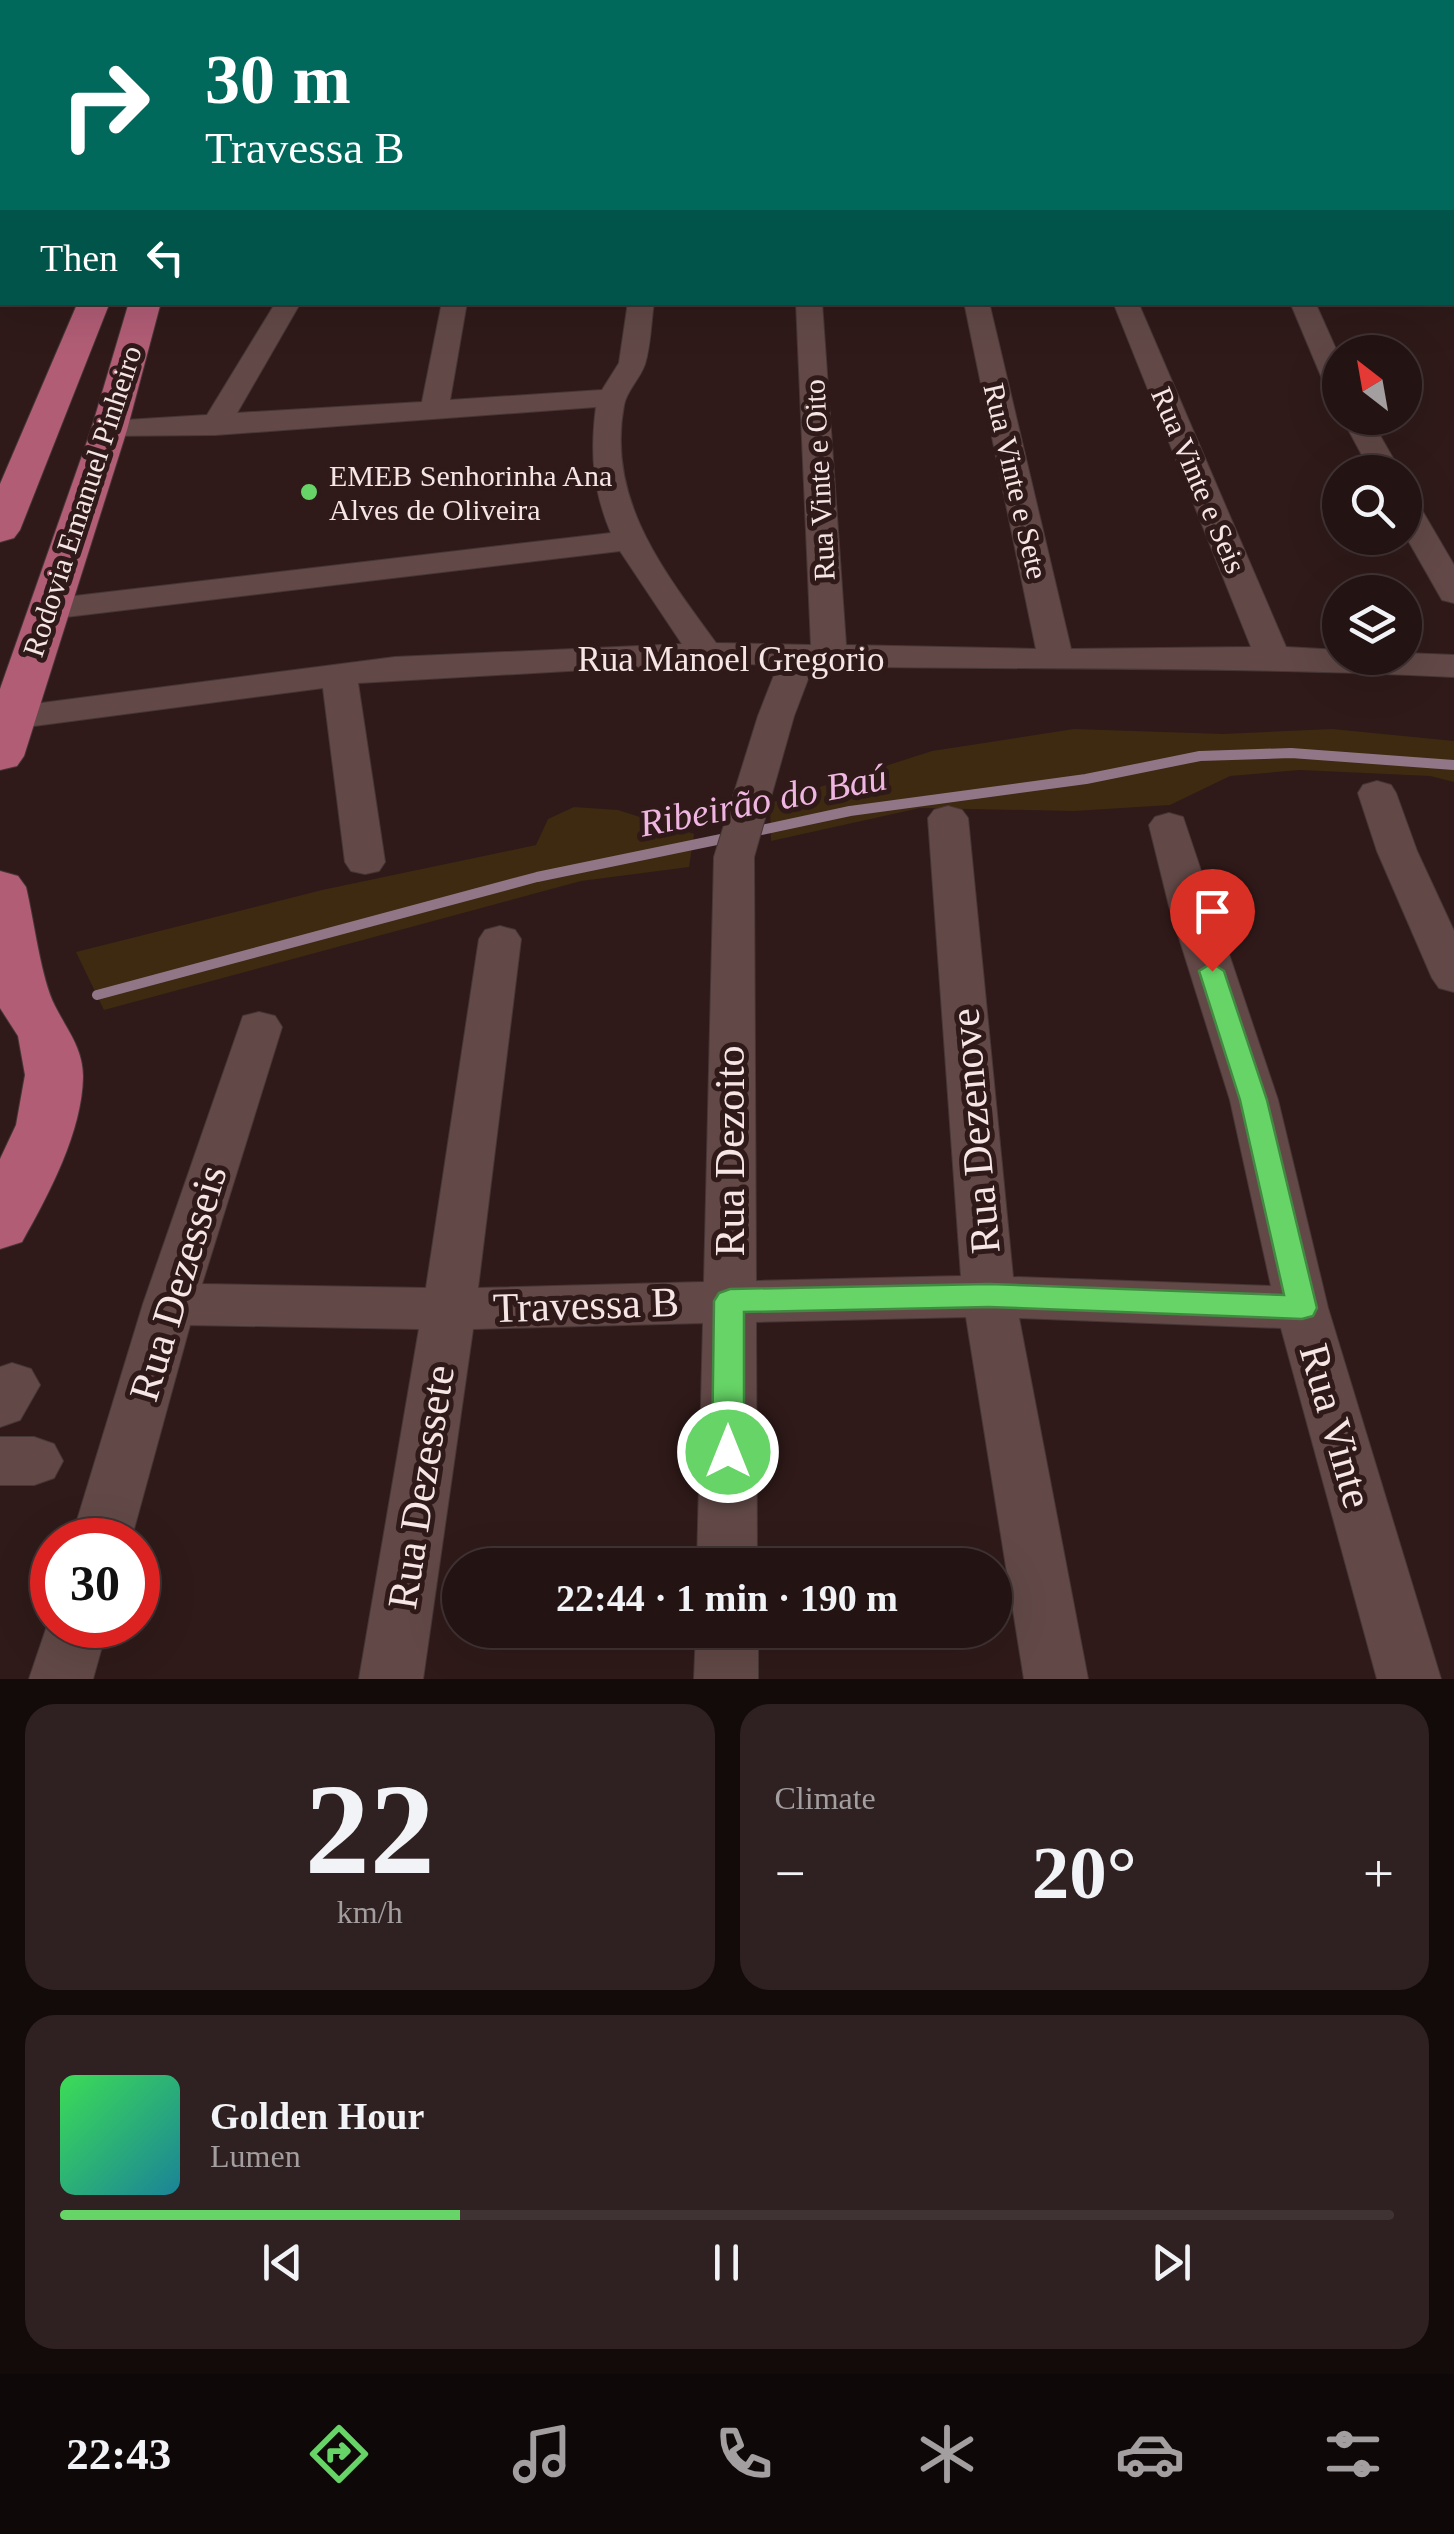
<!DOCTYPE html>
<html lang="en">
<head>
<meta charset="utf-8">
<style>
	body { margin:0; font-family:Georgia,serif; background:#2f2121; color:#f1f3f6; height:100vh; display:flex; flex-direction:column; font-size:38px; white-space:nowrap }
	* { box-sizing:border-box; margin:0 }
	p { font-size:32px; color:#a39ea0 }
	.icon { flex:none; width:55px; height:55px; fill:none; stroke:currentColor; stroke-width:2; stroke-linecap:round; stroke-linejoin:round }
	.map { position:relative; height:1679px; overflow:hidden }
	.drawer { display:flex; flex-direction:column; gap:25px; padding:25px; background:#130b0a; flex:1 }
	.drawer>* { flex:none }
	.banner { position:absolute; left:0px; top:0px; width:1455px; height:305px; box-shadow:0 10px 40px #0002,0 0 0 2px #403333; background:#00695c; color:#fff; overflow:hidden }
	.needle { width:65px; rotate:329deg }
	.controls { position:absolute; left:1322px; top:335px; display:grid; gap:20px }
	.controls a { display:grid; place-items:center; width:100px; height:100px; border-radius:50%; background:#231413; box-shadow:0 10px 40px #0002,0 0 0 2px #403333; font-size:50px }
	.speed { position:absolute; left:30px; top:1518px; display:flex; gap:20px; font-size:50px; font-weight:700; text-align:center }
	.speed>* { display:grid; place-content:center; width:130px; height:130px; border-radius:50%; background:#231413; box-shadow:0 10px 40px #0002,0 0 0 2px #403333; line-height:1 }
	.speed .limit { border:15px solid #d22; background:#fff; color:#111 }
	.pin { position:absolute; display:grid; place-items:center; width:85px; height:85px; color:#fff; margin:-102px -42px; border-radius:50% 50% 50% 0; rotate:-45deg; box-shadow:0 0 10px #0007 }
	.pin .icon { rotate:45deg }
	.me { position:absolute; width:110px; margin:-55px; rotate:0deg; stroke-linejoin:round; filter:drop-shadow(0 0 8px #0008) }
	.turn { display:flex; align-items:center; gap:35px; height:210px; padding:0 40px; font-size:45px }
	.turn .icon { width:130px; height:130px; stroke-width:2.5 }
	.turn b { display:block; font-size:70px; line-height:85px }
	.then { display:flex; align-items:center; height:95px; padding:0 40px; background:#0003; gap:20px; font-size:38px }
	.big { font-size:75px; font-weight:700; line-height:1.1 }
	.drawer .widget { flex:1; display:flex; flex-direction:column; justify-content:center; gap:15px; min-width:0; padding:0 35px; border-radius:30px; background:#2f2121 }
	.drawer .dial { align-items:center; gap:0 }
	.dial b { font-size:130px; line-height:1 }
	.song { display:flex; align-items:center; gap:30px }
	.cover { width:120px; height:120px; border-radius:15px; background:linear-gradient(135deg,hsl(130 70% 55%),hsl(190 70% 35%)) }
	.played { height:10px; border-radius:5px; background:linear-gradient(90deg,#66d466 30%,#403333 30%) }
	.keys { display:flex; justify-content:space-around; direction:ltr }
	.heat { display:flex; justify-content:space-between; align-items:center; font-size:55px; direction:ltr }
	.drawer .tiles { flex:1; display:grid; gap:25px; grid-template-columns:1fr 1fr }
	.widget:last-child { grid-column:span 2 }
	.trip { position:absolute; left:442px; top:1548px; width:570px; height:100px; border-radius:50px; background:#231413; box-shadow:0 10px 40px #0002,0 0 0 2px #403333; font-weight:700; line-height:100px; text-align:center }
	.menu { display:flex; height:160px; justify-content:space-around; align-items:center; background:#0e0808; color:#a39ea0 }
	.menu .icon { width:70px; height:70px }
	.menu .selected { color:#66d466 }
	.menu b { font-size:45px; color:#f1f3f6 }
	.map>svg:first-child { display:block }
</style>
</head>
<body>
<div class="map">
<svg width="1454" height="1679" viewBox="0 0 1454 1679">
	<rect width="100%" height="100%" fill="#2f1a19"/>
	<path fill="#3d2a11" d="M1074,729l149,5 109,-5 122,12v41l-24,-6 -130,-6 -70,6 -60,29 -96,6 -154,-3 -149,33 -1,-38 162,-52z
		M574,807l44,3 76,24 -5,33 -108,14 -477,129 -28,-58 246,-62 214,-45 12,-26z"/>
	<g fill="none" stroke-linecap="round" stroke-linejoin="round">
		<path stroke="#917687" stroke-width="10" d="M752,832l98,-21 236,-32 114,-23 91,-3 163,12
			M97,995l440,-118 194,-40"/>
		<defs>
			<path id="minor" d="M1295,0h22l1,2h-22z
				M0,9h2v10h-2z
				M1452,32h2v11h-2z
				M1452,204l2,1v15l-2,-1z
				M1452,252h2v14h-2z
				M276,302h25l-64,111 185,-11 20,-100h25l-17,98 152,-10 17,-27 9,-61h26c-3,21 -3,42 -9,62 -5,15 -18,26 -21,41 -18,95 40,166 92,238l95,2 -15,-343h26l24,343 190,4 -72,-347h25l82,347 180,-2 -138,-345h25l148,345 54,3v8h65v-5l49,2v22c-213,-11 -428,-7 -641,-11l-19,50 -40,141 2,424 205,-5 -33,-458 6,-8 14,-4 14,4 6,8 45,459 258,9 -41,-186 -61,-194 -20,-81 6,-8 14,-4 14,4 95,283 50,208 113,371h-64l-96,-351 -262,-10 69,361h-64l-58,-362 -210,5 1,243h-60l6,-242 -230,6 -50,350h-64l60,-350 -229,-4 -59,215h-60l72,-236 100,-288 16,-4 16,4 7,11 -80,257 224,4 53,-349 6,-9 15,-4 15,4 6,9 -43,349 226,-6 10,-425 44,-141 20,-51 -72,-2 -348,20 27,179 -6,9 -14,3 -14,-3 -6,-9 -22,-174 -312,41 -11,-3v-16l11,-3 384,-50 287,-13 -62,-93 -571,68 -12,-3 -5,-7 5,-7 12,-3 562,-66c-18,-42 -21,-80 -15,-126l-381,28 -116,1 -4,-6 4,-6 10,-3 98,-6z
				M1290,302h25l25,56v38l-14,-8z
				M1342,418h28l31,54h-30z
				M1405,498l11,2 38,65v38l-12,-3 -37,-65z
				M1377,781l14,4 5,8 21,58 37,80v61l-15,-4 -7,-10 -55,-127 -19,-58 5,-8z
				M12,1363l19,6 9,16 -20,35 -20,7v-60z
				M0,1437h34l20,7 9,17 -9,17 -20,7h-34z
				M52,1611v14h56l-15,54h-64z
				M696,1630h62v49h-64z"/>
			<path id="major" d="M255,0h20l1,2h-21z
				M1452,105h2v14h-2z
				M78,302h32l-90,228 -6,8 -14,4v-58z
				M129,302h32l-34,128 -103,326 -7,10 -17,4v-81l91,-259z
				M0,871l18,5 8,11c8,33 15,92 29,119 12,24 28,42 28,71 -1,55 -34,117 -61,165l-22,7v-90l16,-34 9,-50 -7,-39 -18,-28z"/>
		</defs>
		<use href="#minor" stroke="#473636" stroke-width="2"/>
		<use href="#major" stroke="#473636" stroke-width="2"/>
		<use href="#minor" fill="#624947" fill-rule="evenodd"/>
		<use href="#major" fill="#b15d76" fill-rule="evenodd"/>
	</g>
	<path fill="#66d466" stroke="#428a42" stroke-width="2.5" d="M1212,963l12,8 43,129 50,208 -4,8 -11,3 -313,-12 -245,5v140l-4,9 -12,4 -11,-4 -5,-9 2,-151 5,-8 11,-4 259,-5 295,11 -44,-195 -41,-129z"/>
	<circle fill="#66d466" stroke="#2f1a19" stroke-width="4" cx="309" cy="492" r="10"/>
	<g text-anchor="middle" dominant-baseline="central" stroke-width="10" stroke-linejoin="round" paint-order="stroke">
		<g font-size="30" fill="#f5e6e5" stroke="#2f1a19" text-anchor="start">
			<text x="329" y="475">EMEB Senhorinha Ana<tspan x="329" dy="34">Alves de Oliveira</tspan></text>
		</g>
		<g font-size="30" fill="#f5e6e5" stroke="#2f1a19">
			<text transform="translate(819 480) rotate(-93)">Rua Vinte e Oito</text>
			<text transform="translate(1199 480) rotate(67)">Rua Vinte e Seis</text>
			<text transform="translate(1016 481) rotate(77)">Rua Vinte e Sete</text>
			<text transform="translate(82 501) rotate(-72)">Rodovia Emanuel Pinheiro</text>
		</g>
		<g font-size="35" fill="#f5e6e5" stroke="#2f1a19">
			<text x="731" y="659">Rua Manoel Gregorio</text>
		</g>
		<g font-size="38" font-style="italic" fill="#f0b6e2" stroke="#2f1a19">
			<text transform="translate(763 800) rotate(-11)">Ribeirão do Baú</text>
		</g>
		<g font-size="42" fill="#f5e6e5" stroke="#2f1a19">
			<text transform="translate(975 1131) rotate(-95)">Rua Dezenove</text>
			<text transform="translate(730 1151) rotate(-90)">Rua Dezoito</text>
			<text transform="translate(178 1283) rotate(-73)">Rua Dezesseis</text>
			<text transform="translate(586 1305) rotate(-2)">Travessa B</text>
			<text transform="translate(1336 1426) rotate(74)">Rua Vinte</text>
			<text transform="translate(421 1487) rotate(-81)">Rua Dezessete</text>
		</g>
	</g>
</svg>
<div class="controls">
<a><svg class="needle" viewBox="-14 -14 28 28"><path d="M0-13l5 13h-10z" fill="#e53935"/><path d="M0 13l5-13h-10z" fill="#a39ea0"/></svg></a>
<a><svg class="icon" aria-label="search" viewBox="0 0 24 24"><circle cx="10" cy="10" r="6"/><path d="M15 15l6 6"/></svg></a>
<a><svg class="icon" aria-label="layers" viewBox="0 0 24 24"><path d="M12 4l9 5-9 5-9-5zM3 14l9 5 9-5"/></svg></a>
</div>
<div class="speed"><div class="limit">30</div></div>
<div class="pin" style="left:1212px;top:971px;background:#d93025"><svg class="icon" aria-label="arrive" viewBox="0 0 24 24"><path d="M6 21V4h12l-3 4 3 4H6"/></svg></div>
<svg class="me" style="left:728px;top:1452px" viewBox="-20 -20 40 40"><circle r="17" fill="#66d466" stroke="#fff" stroke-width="3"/><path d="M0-11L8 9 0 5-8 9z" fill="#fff"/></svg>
<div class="trip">22:44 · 1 min · 190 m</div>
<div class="banner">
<div class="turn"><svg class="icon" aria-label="right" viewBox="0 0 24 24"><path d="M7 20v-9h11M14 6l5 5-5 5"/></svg><div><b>30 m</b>Travessa B</div></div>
<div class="then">Then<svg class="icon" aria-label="left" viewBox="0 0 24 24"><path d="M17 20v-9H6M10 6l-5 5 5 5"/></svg></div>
</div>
</div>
<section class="drawer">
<div class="tiles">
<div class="widget dial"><b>22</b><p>km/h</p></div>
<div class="widget"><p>Climate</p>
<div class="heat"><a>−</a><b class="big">20°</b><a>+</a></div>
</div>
<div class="widget">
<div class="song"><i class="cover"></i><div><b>Golden Hour</b><p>Lumen</p></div></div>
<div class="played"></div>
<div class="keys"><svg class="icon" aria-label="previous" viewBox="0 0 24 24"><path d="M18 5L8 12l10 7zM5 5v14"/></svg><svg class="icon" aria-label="pause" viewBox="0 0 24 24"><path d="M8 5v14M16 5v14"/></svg><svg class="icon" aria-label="next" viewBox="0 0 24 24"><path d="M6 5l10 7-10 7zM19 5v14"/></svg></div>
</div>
</div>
</section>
<nav class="menu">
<b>22:43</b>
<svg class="icon selected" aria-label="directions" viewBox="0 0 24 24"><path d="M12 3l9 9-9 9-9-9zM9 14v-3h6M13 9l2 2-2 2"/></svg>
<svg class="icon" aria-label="music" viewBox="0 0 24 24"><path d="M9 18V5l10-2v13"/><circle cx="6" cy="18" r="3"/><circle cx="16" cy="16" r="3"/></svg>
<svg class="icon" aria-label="phone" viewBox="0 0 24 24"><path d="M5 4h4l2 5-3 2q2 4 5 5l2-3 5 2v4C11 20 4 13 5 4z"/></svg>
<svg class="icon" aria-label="climate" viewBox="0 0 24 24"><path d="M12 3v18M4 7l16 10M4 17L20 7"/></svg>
<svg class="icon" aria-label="car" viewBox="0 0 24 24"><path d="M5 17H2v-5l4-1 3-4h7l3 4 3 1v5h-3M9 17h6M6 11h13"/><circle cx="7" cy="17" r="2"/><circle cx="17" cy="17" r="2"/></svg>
<svg class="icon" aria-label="filters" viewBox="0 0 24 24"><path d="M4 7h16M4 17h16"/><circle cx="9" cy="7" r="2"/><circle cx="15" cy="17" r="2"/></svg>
</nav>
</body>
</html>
